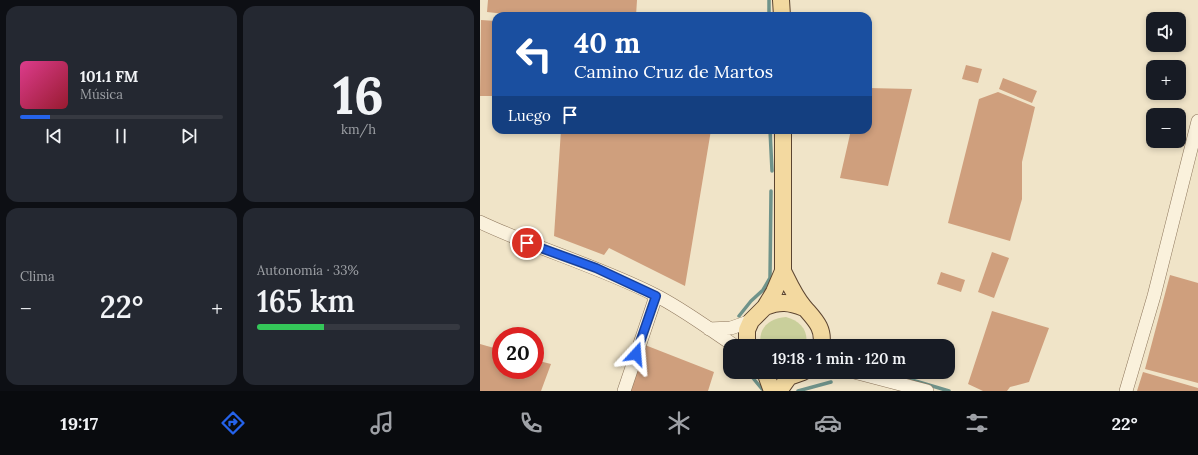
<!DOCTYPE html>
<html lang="es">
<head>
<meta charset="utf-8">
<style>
	body { margin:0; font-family:Lora,serif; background:#242831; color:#f1f3f6; height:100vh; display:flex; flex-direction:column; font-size:15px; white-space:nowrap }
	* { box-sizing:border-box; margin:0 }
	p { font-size:13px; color:#9ea1a6 }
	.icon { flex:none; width:22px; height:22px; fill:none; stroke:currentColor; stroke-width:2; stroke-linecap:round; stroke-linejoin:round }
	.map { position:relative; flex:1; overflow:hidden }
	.details { display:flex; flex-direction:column; gap:6px; padding:6px; background:#0d0f14; width:480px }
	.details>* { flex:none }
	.guide { position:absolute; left:12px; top:12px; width:380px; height:122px; border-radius:12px; box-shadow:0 2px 6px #0003; background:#1a4fa0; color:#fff; overflow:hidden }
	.controls { position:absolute; left:666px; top:12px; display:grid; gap:8px }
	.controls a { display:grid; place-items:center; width:40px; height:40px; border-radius:8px; background:#171b24; box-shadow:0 2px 6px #0003; font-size:20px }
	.speed { position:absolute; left:12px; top:327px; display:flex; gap:8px; font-size:20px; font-weight:700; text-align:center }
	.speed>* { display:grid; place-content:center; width:52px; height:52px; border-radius:50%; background:#171b24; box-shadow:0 2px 6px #0003; line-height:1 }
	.speed .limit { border:6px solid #d22; background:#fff; color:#111 }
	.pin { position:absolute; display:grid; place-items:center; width:34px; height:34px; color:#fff; margin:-17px; border:2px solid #fff; border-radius:50%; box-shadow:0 1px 4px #0007 }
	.me { position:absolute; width:44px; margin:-22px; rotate:19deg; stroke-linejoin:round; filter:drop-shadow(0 0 3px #0008) }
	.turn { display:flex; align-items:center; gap:14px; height:84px; padding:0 16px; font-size:18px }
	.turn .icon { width:52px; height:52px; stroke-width:2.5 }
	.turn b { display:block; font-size:28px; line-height:34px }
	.then { display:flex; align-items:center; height:38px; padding:0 16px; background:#0003; gap:8px; font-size:15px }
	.big { font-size:30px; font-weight:600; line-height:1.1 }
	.details .widget { flex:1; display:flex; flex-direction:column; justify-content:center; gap:6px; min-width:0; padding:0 14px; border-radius:12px; background:#242831 }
	.details .dial { align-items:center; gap:0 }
	.dial b { font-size:52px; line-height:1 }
	.song { display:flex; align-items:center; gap:12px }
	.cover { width:48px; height:48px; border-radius:6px; background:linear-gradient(135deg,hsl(330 70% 55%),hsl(350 70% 35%)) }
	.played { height:4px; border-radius:2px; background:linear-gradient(90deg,#2563eb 15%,#363941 15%) }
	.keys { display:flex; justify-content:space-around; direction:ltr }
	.heat { display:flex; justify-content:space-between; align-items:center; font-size:22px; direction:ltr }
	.charge { height:6px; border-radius:3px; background:linear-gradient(90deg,#34c759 33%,#363941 0) }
	.details .tiles { flex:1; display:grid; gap:6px; grid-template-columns:repeat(2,1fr) }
	.trip { position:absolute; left:243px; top:339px; width:232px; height:40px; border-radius:12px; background:#171b24; box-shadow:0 2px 6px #0003; font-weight:600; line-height:40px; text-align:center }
	.dock { display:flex; height:64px; justify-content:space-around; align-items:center; background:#090b0e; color:#9ea1a6 }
	.dock .icon { width:28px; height:28px }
	.dock .active { color:#2563eb }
	.dock b { font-size:18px; color:#f1f3f6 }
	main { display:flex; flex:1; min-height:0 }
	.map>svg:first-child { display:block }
</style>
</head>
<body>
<main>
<section class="details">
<div class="tiles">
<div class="widget">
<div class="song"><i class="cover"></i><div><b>101.1 FM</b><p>Música</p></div></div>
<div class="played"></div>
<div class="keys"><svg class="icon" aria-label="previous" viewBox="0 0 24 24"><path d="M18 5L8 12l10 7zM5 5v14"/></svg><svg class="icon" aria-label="pause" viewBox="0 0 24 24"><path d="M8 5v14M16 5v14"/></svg><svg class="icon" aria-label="next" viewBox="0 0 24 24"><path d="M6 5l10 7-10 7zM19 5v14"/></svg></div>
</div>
<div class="widget dial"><b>16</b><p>km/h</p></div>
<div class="widget"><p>Clima</p>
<div class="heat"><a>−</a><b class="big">22°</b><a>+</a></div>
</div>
<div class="widget"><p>Autonomía · 33%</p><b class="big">165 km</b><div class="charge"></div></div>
</div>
</section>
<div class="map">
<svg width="718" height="391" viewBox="0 0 718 391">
	<rect width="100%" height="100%" fill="#f0e4c8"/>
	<path fill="#c9cf9b" d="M306,317c14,4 23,13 20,29h-45c-4,-18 9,-28 25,-29z"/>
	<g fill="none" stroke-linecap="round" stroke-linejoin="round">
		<path stroke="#6f938a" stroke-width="3.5" d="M289,0v16
			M290,130l2,41
			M259,316l12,-15 12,-11 7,-12 1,-87
			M268,372l14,17
			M405,372l64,19
			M318,391l33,-9"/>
	</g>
	<path fill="#cf9f7d" d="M8,0h149l-1,16h-111l-38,-4z
		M1,20l15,1v75h-16z
		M486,65l16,4 -4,14 -16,-4z
		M523,78l34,13 -5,12 -33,-14z
		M388,88l44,1 -24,97 -48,-8 11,-48h17z
		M518,92l37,15 -13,55v37l-12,42 -62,-18 31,-124z
		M81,130h150l-26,156 -76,-38 -5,7 -50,-19z
		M512,252l17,6 -15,40 -16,-6z
		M461,272l24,8 -4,12 -24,-8z
		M690,275l28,8v100l-53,-14z
		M512,311l57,17 -20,54 -19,5 -3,4h-24l-15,-7z
		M405,340l18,6h-34l1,-3 14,1z
		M0,344l21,6v20h34v-10l16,4 -10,27h-61z
		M165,345l69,27 -6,19h-78z
		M663,372l55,16v3h-61z"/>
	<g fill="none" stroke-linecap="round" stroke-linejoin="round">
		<defs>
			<path id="minor" d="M0,222c57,27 118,44 175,73 28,14 54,34 80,51
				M229,329l22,-1 20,-7
				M374,372l73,19
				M144,391l32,-95
				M646,391l28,-95 44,-175"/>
			<path id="major" d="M301,0l1,16
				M303,271c6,12 12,26 21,36 10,12 21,21 17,39
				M285,307c15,-6 24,-5 39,1
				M267,346v-16l4,-9 14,-14 9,-15 9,-21v-141
				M285,372l7,19
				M299,391l10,-14 14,-5"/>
		</defs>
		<use href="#minor" stroke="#8d765c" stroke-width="14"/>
		<use href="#major" stroke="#5b4430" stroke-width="18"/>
		<use href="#minor" stroke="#faf1dc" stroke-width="13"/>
		<use href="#major" stroke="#f3d9a0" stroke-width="16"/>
	</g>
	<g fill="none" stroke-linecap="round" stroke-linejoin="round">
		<defs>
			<path id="route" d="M47,243l69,25 60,28 -20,58"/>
		</defs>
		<use href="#route" stroke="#184099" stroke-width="10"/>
		<use href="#route" stroke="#2563eb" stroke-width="7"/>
	</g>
</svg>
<div class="controls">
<a><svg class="icon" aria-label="sound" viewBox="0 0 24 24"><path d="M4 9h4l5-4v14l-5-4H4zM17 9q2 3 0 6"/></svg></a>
<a>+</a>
<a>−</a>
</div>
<div class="speed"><div class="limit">20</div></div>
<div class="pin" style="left:47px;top:243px;background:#d93025"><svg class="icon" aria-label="arrive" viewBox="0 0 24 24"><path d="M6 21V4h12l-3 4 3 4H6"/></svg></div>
<svg class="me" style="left:156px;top:354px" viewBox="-20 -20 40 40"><path d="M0-17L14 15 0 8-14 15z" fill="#2563eb" stroke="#fff" stroke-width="4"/></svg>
<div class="trip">19:18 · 1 min · 120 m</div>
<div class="guide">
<div class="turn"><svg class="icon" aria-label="left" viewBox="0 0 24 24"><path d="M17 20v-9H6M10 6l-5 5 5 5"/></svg><div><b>40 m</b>Camino Cruz de Martos</div></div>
<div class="then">Luego<svg class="icon" aria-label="arrive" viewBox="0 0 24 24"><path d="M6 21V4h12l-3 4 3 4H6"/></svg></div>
</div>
</div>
</main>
<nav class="dock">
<b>19:17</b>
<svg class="icon active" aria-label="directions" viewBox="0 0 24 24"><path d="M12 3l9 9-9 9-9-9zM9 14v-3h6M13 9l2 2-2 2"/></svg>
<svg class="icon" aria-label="music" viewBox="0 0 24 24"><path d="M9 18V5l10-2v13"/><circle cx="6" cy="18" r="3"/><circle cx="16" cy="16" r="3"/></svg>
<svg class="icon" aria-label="phone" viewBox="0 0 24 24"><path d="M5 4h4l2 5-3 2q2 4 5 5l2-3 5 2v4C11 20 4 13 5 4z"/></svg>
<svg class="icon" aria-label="climate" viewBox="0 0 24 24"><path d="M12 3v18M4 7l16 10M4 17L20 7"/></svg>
<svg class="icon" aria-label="car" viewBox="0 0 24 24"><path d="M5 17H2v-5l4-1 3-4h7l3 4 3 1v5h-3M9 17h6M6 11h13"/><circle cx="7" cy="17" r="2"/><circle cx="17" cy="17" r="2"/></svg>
<svg class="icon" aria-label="filters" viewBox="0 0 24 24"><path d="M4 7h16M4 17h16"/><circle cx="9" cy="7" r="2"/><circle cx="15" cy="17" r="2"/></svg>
<b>22°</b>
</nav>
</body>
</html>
